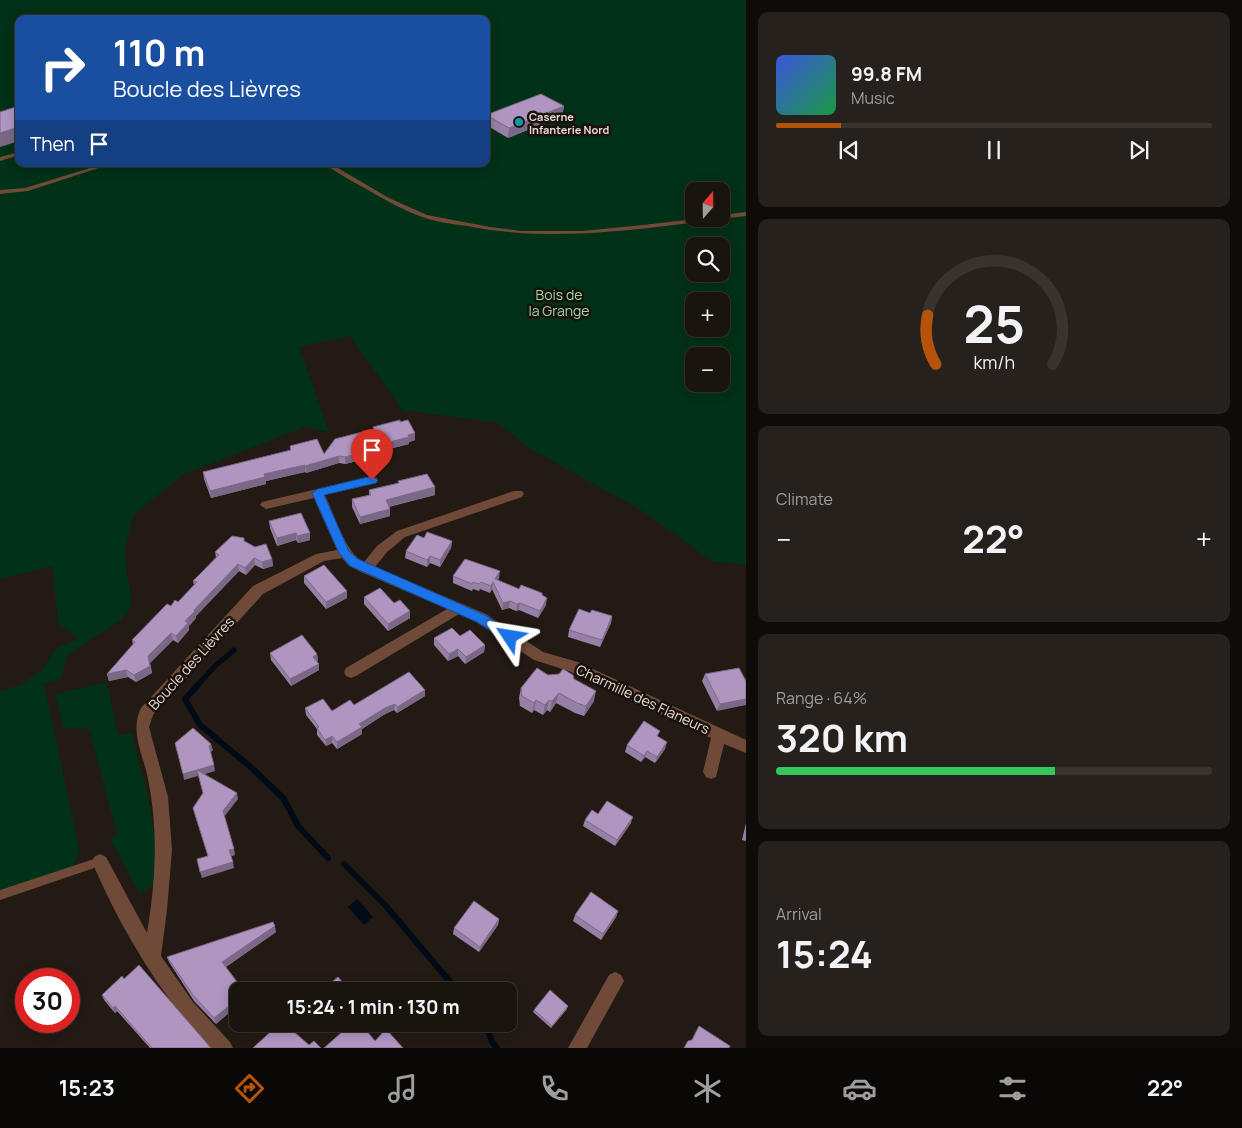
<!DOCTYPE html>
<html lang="en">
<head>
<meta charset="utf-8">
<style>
	body { margin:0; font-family:Manrope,sans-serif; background:#27211d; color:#f1f3f6; height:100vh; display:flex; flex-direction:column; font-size:19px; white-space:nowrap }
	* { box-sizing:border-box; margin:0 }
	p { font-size:16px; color:#9f9e9e }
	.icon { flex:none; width:28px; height:28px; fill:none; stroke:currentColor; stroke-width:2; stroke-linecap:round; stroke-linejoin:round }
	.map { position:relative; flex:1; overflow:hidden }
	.sheet { display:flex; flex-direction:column; gap:12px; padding:12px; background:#0e0b08; width:496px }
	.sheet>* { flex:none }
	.top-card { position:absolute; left:15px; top:15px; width:475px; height:152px; border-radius:10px; box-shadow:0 2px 12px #0003,0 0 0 1px #38332f; background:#1a4fa0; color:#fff; overflow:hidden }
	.needle { width:32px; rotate:20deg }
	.fabs { position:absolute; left:685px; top:182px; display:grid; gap:10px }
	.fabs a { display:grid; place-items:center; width:45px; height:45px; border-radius:10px; background:#1a140f; box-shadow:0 2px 12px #0003,0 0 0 1px #38332f; font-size:25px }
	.speed { position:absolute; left:15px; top:968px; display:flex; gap:10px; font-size:25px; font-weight:700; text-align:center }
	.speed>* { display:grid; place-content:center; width:65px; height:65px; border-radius:50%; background:#1a140f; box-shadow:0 2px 12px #0003,0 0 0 1px #38332f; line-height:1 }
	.speed .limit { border:8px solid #d22; background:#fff; color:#111 }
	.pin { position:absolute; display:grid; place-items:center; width:42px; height:42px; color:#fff; margin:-51px -21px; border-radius:50% 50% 50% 0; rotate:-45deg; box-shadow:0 0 5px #0007 }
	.pin .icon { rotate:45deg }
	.me { position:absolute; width:55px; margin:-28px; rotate:303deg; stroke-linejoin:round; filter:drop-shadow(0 0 4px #0008) }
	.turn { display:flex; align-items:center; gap:18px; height:105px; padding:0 15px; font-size:22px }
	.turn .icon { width:65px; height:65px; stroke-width:2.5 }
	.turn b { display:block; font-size:35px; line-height:42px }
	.then { display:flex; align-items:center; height:48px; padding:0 15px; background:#0003; gap:10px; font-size:19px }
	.big { font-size:38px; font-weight:700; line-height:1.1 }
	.sheet .card { flex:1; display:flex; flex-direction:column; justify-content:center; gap:8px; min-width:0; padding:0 18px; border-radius:10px; background:#27211d }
	.sheet .dial { align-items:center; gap:0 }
	.dial svg { height:130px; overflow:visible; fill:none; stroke:#38332f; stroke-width:7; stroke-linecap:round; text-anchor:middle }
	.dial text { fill:#f1f3f6; stroke:none }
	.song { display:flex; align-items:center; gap:15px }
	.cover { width:60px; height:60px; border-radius:8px; background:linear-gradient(135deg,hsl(230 70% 55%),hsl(140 70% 35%)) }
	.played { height:5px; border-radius:2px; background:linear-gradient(90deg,#b45309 15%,#38332f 15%) }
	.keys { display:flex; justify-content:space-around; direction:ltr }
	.heat { display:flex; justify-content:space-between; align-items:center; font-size:28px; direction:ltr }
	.charge { height:8px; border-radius:4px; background:linear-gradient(90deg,#34c759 64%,#38332f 0) }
	.trip { position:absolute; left:229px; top:982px; width:288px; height:50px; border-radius:10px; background:#1a140f; box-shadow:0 2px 12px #0003,0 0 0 1px #38332f; font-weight:700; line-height:50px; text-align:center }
	.menu { display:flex; height:80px; justify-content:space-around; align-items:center; background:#0a0806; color:#9f9e9e }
	.menu .icon { width:35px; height:35px }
	.menu .selected { color:#b45309 }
	.menu b { font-size:22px; color:#f1f3f6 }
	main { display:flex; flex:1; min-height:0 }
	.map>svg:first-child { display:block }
</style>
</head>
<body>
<main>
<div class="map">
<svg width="746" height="1048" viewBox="0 0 746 1048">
	<rect width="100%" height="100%" fill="#231a14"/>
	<path fill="#013116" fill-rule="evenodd" d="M0,0h746v565l-35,-4 -70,-51 -109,-60 -34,-27 -87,-12 -7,1 -54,-76 -51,11 30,85 -24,-5 -121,47 -51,42 -8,32 2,27 4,19v14l-10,12 -54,35 -6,24 -17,4 36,169 -8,15 -72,24v-200l22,-7 21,-15 12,-20 23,-10 -20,-16 -6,-57 -52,13zM19,19h467v145h-467zM694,191h27v28h-27zM694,246h27v28h-27zM694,301h27v28h-27zM694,356h27v28h-27z
		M107,682l11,53 14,-2 17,68 8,51 -1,33 -17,8 -29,-54 7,-5 -28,-105 -25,-1 -9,-34z"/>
	<path fill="#000b17" d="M357,899l16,18 -9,8 -16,-18z"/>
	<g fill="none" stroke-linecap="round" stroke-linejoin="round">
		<path stroke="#000b17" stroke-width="5" d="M196,687l20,-22 18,-15"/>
		<path stroke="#000b17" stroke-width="6" d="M197,686l-12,13 15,26 54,45 30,29 14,27 30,32
			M344,864l41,41 73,86
			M485,1024l7,18 5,6"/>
		<path fill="#704a39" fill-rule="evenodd" d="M19,152v3l-19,6v-4z
			M103,164h8l-83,27 -28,3v-4l25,-2z
			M325,164h6l58,34 38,17 63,12 31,4h61l61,-6 52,-6h14l-3,2c-82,10 -157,21 -239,5 -15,-2 -31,-4 -45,-9 -19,-7 -37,-17 -54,-27 -14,-8 -30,-16 -43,-26z
			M746,212v4l-25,3v-4z
			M100,857l3,2 2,3 -2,3 -103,35v-10z"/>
		<path fill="#704a39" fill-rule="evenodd" d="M372,476l4,1 2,3 -2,3 -51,12c9,19 21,59 39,67l13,-16 20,-15 117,-40h8l2,3 -2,3 -117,40 -18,15 -12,15 111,47 57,38 35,10 168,78v13l-22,-9 -8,33 -5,2 -5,-2 -3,-5 8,-34 -142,-67 -35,-11 -58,-38 -17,-8 -103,62 -5,2 -5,-2 -2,-4 2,-4 101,-59 -86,-37 -12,-6 -7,-8 -18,3 -61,33 -110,121 -4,12 19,70 4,53 -5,60 -6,46 32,46 37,40 3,6h-22c-51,-52 -90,-119 -119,-186l2,-5 6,-3 6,3 41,76c9,-54 12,-108 -1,-163 -6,-21 -15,-42 -5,-62l112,-122 63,-32 21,-4 -23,-52 -48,11 -6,-4 2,-3z
			M615,972l6,3 3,6 -37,67h-19l41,-73z"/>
	</g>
	<path fill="#9780a6" d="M564,106l-2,10 -54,22 -22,-13v-10z
		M400,422l15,11v7l-6,2v2l-40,10v4l-24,6 -6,-1 -33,10 -1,-1 -39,9v3l-55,14 -7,-19 -1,-7 87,-21v-5l34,8 49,-24v-3z
		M398,481l37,6v8l-46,12 1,9 -30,8 -8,-17v-8l17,-4v-5l29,-7z
		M269,521l41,19 -12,3 -2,-3 -19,6 -7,-18z
		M424,538l28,3 -1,7 -11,19 -10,-4 -3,4 -22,-9 1,-7z
		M244,541l28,18 1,7 -10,3 -8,-4 -9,10 -7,-4 -43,45v2l-7,8v4l-11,13 -5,-3 -23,23 2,10 -16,9 -8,-5 -19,4 -2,-7 26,-29 -1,-5 39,-34 7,-4 16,-17 -1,-4 23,-24 -1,-5z
		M304,576l43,15v7l-21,11 -22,-26z
		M453,576l46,2 -1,2 21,9 23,6 4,10 -8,13 -19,-8 -3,1 -7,-3 -7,2 -10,-21 -2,4 -10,-4 -1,2 -6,-2 -1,2 -19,-8z
		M364,597l46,21 -22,13 -24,-27z
		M590,613l22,3 -1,7 -11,24 -32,-10 1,-7z
		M460,636l25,9 -1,7 -19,12 -7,-8 -10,5 -14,-16v-7z
		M270,653l47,1 1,7h-1l2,9 -28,16 -20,-26z
		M739,668l-22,43 -15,-30 3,-7z
		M548,675l26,4 20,22 -10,15 -9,-3 -19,-10 -6,9 -3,-2 -4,5 -9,-5 -2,3 -12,-7 -1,-8 2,-10z
		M425,696l-28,17 -3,-3 -9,4 -23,15v5l-25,15 -5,-6 -6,3 -9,-11v-6l-11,-14 -1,-7 27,3 22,-6z
		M658,737l7,12 -10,14 -10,-6 -4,5 -16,-10 2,-7z
		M598,814l33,9 -16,23 -32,-20 2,-6z
		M746,823v18l-4,-1z
		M618,911l-2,6 -15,23 -28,-19 2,-6z
		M499,919l-1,6 -19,27 -26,-18 1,-6z
		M276,932l-50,35 12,24v14l-22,19 -22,-23 -25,-39 -2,-5z
		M124,979l87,69h-61l-33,-37 -2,2 -11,-13 -2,-5z
		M567,1009l-16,19 -18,-16 1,-2z"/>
	<path fill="#7b6887" d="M564,106l-2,10 -54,22 1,-10z
		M19,127v14l-19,6v-14z
		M415,433v7l-6,2v2l-40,10v4l-24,6v-7l22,-9z
		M339,456v7l-33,10 -1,-7z
		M305,465v7l-39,9v3l-55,14 -1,-7 54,-17z
		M435,487v8l-49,12v-7z
		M390,509v7l-30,8v-7z
		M296,533v7l-19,6v-8z
		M310,533v7l-12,3 -1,-7z
		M452,541l-1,7 -11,19v-7z
		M430,556v7l-3,4v-7z
		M254,558l1,7 -9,10 -1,-7z
		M272,559l1,7 -10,3 -1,-7z
		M238,564l1,7 -43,45v2l-7,8v4l-11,13 -2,-7 18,-26z
		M500,571l-1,7 -5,8 1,-7z
		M493,582l-1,7 -2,4 1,-7z
		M347,591v7l-21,11v-7z
		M547,598l-1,7 -8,13 2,-7z
		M510,601l-1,7 -7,2 1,-7z
		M520,603l-1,7 -3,1 1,-7z
		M410,611v7l-22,13v-7z
		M612,616l-1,7 -11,24 2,-7z
		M171,633l2,7 -23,23 2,10 -16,9 -2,-7 14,-19z
		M485,645l-1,7 -19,12 1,-7z
		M458,649v7l-10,5 1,-7z
		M317,654l1,7 -5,2v-6z
		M319,664v6l-28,16 -1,-7z
		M126,670l2,7 -19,4 -2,-7z
		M425,690v6l-28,17v-6z
		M596,691l-2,10 -10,15 2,-10z
		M559,693l-3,10 -6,9 2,-11z
		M746,699v6l-29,6 3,-7z
		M536,700l-2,10 -2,3 2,-10z
		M549,700l-2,10 -4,5 2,-10z
		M395,704l-1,6 -9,4 -23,15v5l-25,15v-7l22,-18 26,-16z
		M332,736v7l-6,3 -1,-6z
		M667,742l-2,7 -10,14 2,-6z
		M211,744l2,6 -3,3 -1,-7z
		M647,751l-2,6 -4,5 3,-6z
		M214,765l1,6 -16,5 -2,-6z
		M197,770l1,6 -14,4 -1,-6z
		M237,793l1,6 -14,18 -1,-6z
		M633,817l-2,6 -16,23 2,-6z
		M234,849l1,6 -5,2 -1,-7z
		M233,862l1,6 -32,10 -2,-6z
		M618,911l-2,6 -15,23 2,-6z
		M499,919l-1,6 -19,27 1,-5z
		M275,926l1,6 -52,36 -2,-6z
		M238,999v6l-22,19 -2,-6z
		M115,1006l2,5 -2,2 -2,-5z
		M568,1006l-1,3 -16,19 1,-2z"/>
	<path fill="#b095c1" stroke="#7b6887" d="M541,94l23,12 -55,22 -23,-13z
		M19,106v21l-19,6v-21z
		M400,420v2l8,-2 7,13 -7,2 1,2 -42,11 2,3 -24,6 -6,-1 -34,10v-1l-41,9 1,3 -55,14 -7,-19 88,-22 -1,-4 27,-7 7,15 11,-15 39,-10 -1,-2z
		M427,474l8,13 -49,13 4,9 -30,8 -8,-18 19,-4 -2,-5 30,-7 -1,-2z
		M301,513l9,20 -13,3 -1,-3 -19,5 -8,-17z
		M427,532l25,9 -12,19 -10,-4 -3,4 -21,-9 11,-16 7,3z
		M232,536l12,2v3l11,6 11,-3 6,15 -10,3 -8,-4 -9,10 -7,-4 -44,46 1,1 -10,10 3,2 -12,13 -5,-3 -23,23 2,10 -16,9 -8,-5 -19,4 28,-32 -3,-2 35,-36 4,2 4,-6 3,2 19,-20 -4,-1 26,-26 -4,-3z
		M465,559l35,12 -5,8 24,10 2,-4 21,8v2l5,3 -7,13 -20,-8 -3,1 -7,-3 -7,2 -10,-21 -2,4 -10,-4 -2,2 -6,-2 -1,2 -19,-8z
		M324,565l23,26 -21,11 -22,-26z
		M380,588l14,15 6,-3 10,11 -22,13 -24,-27z
		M579,609l11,4 2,-3 20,6 -10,24 -33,-10z
		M452,628l8,8 10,-6 15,15 -19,12 -8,-8 -9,5 -15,-16z
		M302,635l15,19 -4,3 6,7 -29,15 -20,-26z
		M537,668l11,7 11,-1 4,-5 10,6 1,4 22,12 -10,15 -9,-3 -18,-10 -7,8 -3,-1 -4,5 -9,-5 -2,3 -12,-7 -1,-8z
		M739,668l7,13v18l-26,5 -15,-30z
		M409,672l16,18 -28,17 -2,-3 -10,4 -26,16 3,3 -25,15 -5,-6 -7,4 -8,-12 2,-1 -14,-19 18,-9 9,12 18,-11 4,5z
		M644,721l16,10 -3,5 10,6 -10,15 -10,-6 -3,5 -17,-11z
		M193,728l18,16 -2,2 5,19 -17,5 40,23 -14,18 11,38 -5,1 4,12 -33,10 -3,-13 11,-3 -15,-48 10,-15 -6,-23 -14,4 -8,-31z
		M607,801l26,16 -16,23 -32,-20 7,-10 6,4z
		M591,892l27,19 -15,23 -28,-19z
		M474,901l25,18 -19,28 -26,-19z
		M273,922l2,4 -53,36 22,29h-6v8l-24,19 -21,-23 -26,-38z
		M139,965l72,83h-59l-37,-42 -2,2 -11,-13 20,-19 2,3z
		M338,977l12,14h-29z
		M550,990l18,16 -16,20 -18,-16z
		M279,1024h6l24,21 5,-4 7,7h-68z
		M351,1024h10l14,17 11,-12 17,19h-79z
		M699,1026l31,20 -1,2h-45l4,-7 4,-1z"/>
	<path fill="#1a73e8" stroke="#114b97" d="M372,476l6,4 -2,3 -52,12 25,56 9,8 127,56 29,18 2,4 -2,3h-9l-28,-18 -127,-56 -11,-13 -27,-60 6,-4z"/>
	<circle fill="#0f9aa8" stroke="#1a110b" stroke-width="2" cx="519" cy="122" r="5"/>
	<g text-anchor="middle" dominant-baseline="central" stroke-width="5" stroke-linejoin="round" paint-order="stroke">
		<g font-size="11" font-weight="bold" fill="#e1dad6" stroke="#1a110b" text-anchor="start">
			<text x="529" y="116">Caserne<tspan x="529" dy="13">Infanterie Nord</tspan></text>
		</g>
		<g font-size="14" fill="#95dba9" stroke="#1a110b">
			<text x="559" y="294">Bois de<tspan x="559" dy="16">la Grange</tspan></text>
		</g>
		<g font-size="14" fill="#e1dad6" stroke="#1a110b">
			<text transform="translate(191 663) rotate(-48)">Boucle des Lièvres</text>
			<text transform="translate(643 699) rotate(25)">Charmille des Flaneurs</text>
		</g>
	</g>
</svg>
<div class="fabs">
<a><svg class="needle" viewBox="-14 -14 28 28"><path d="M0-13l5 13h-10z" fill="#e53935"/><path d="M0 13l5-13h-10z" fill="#9f9e9e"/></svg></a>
<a><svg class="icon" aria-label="search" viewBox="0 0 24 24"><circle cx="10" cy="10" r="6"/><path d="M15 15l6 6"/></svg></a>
<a>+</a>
<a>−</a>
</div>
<div class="speed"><div class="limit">30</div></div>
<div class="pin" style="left:372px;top:480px;background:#d93025"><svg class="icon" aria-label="arrive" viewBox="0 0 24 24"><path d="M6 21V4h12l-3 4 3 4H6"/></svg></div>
<svg class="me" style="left:510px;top:637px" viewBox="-20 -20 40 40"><path d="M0-17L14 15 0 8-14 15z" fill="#1a73e8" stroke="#fff" stroke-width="4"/></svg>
<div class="trip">15:24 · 1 min · 130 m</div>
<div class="top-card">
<div class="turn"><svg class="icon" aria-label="right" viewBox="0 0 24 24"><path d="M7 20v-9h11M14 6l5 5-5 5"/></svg><div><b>110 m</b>Boucle des Lièvres</div></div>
<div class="then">Then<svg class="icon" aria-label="arrive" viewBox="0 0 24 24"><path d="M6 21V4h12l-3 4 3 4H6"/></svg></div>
</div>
</div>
<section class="sheet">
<div class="card">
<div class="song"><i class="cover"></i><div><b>99.8 FM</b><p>Music</p></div></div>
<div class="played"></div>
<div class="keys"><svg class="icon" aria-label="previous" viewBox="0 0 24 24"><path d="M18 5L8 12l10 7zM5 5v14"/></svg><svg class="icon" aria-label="pause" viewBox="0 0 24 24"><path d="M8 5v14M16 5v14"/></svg><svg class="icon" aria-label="next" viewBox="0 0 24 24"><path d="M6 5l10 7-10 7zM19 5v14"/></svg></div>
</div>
<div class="card dial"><svg viewBox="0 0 100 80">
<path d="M14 69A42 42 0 1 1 86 69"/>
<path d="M14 69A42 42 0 0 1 9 39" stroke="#b45309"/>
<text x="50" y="56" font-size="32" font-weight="700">25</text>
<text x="50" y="72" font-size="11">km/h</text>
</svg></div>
<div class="card"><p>Climate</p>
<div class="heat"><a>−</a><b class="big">22°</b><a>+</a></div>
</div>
<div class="card"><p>Range · 64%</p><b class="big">320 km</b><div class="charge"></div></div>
<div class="card"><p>Arrival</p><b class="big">15:24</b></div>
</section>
</main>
<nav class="menu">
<b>15:23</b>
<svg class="icon selected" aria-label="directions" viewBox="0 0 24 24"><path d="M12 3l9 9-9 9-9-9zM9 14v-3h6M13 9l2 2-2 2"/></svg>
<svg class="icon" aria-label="music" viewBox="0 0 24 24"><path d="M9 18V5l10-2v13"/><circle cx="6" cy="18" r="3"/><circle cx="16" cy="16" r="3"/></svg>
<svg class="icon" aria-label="phone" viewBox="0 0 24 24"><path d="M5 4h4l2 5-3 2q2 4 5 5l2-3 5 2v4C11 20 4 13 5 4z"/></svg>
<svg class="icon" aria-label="climate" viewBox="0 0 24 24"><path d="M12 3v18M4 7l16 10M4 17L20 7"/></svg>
<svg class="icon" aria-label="car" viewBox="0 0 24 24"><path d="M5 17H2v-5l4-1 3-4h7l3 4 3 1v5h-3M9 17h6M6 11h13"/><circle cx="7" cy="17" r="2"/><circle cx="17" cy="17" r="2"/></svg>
<svg class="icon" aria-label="filters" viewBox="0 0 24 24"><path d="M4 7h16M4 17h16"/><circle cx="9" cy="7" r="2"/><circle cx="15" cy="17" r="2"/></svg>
<b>22°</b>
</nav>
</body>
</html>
